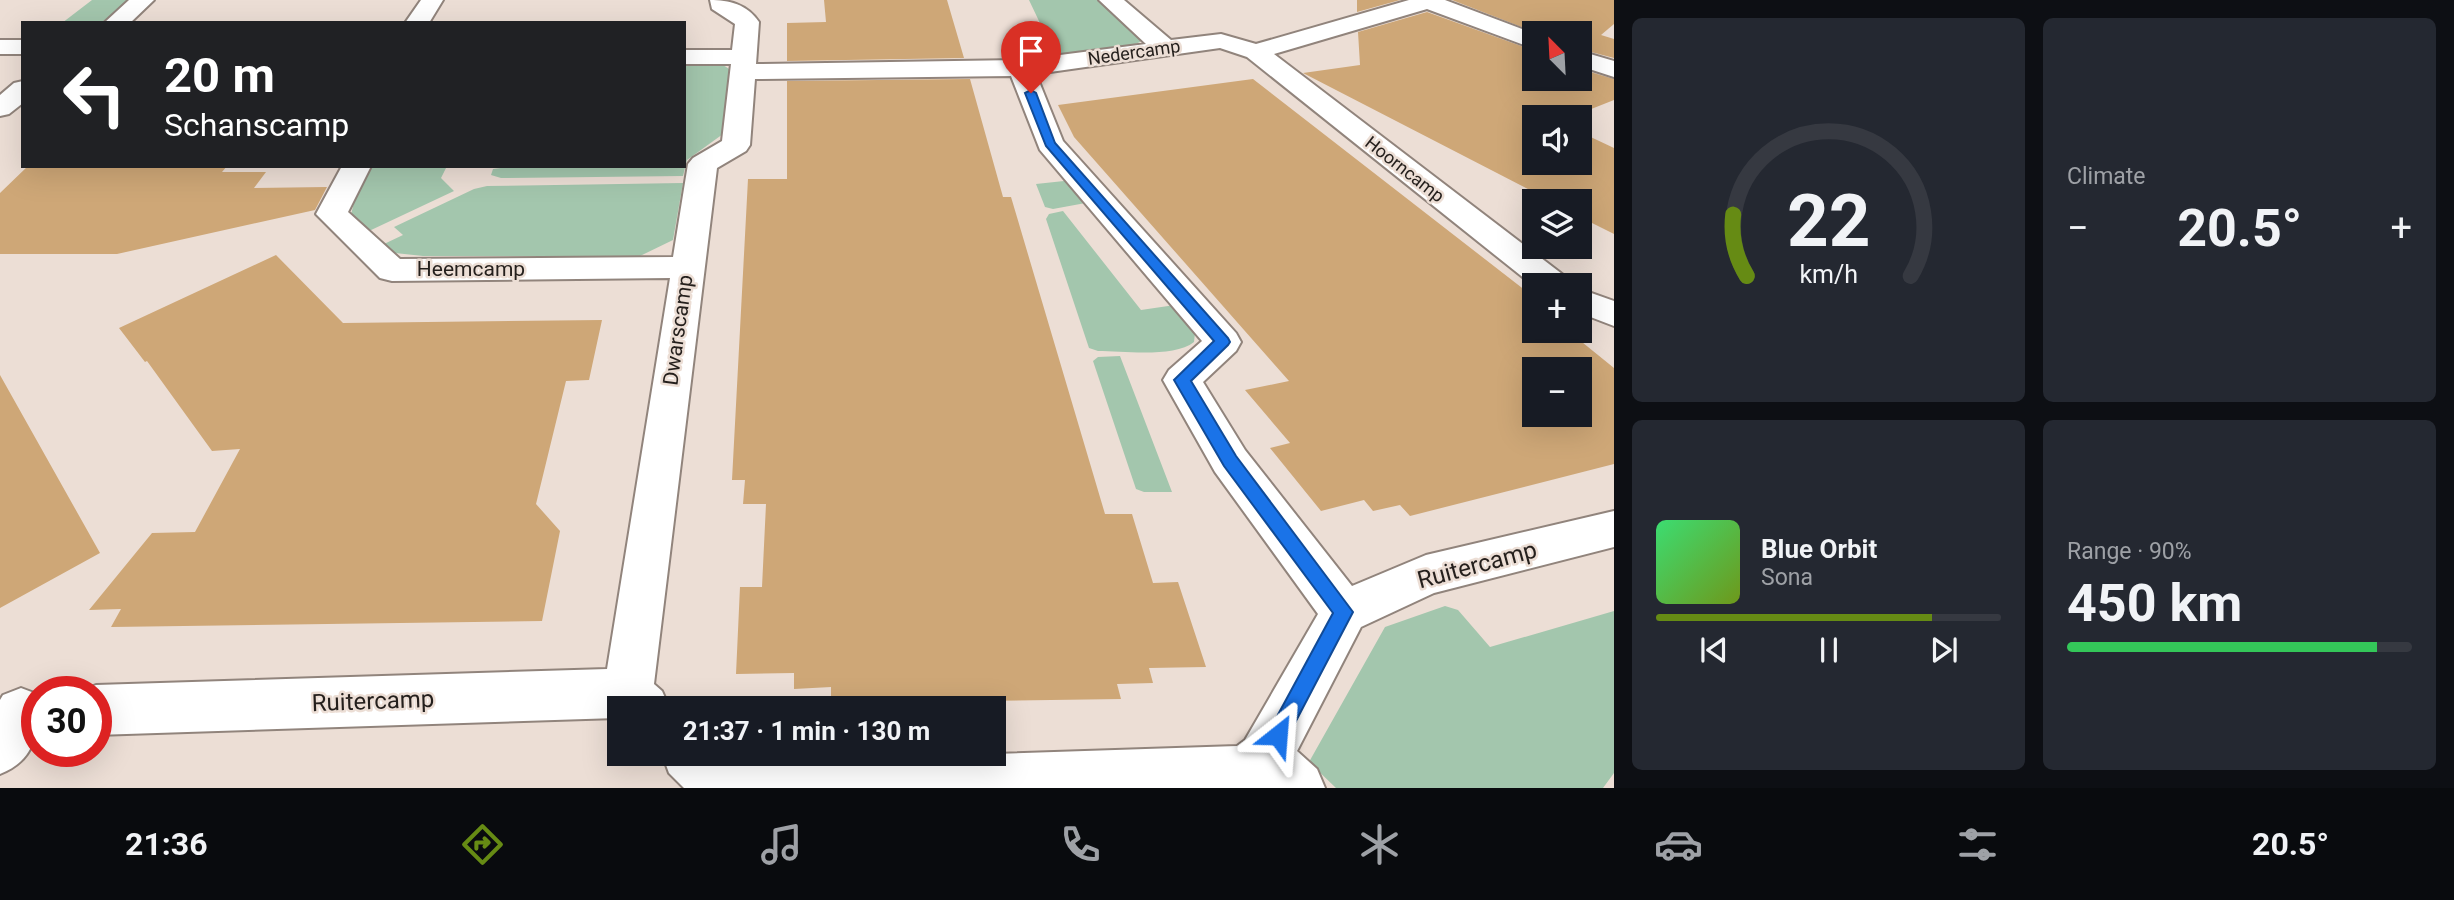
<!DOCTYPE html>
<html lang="en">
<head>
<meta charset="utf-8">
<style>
	body { margin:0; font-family:Roboto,sans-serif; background:#242831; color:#f1f3f6; height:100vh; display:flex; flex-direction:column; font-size:26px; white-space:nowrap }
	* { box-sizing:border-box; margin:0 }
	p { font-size:23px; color:#9ea1a6 }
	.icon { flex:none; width:38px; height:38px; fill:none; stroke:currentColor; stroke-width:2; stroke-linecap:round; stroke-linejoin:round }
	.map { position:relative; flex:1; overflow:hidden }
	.details { display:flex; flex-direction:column; gap:18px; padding:18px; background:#0d0f14; width:840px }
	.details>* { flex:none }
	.hud { position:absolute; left:21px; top:21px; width:665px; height:147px; border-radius:0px; box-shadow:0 7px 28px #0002; background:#202124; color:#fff; overflow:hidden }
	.needle { width:46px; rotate:336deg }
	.buttons { position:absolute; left:1522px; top:21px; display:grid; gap:14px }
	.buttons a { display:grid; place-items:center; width:70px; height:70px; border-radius:0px; background:#171b24; box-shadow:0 7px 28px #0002; font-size:35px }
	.speed { position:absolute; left:21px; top:676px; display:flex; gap:14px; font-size:35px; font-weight:700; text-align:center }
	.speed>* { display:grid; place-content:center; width:91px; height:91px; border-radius:50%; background:#171b24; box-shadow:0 7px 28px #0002; line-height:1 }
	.speed .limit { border:10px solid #d22; background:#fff; color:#111 }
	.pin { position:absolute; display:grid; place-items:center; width:60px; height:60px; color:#fff; margin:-72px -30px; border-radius:50% 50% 50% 0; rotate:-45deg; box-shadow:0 0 7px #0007 }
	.pin .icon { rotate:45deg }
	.me { position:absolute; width:77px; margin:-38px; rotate:28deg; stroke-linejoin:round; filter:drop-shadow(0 0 5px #0008) }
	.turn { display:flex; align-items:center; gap:24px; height:147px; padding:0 28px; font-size:32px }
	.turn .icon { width:91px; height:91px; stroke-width:2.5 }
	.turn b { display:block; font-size:49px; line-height:60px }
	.big { font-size:52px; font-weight:700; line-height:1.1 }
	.details .card { flex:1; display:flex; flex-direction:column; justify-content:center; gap:10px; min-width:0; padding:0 24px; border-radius:10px; background:#242831 }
	.details .dial { align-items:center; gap:0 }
	.dial svg { height:182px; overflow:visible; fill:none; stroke:#363941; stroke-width:7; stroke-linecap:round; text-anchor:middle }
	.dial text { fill:#f1f3f6; stroke:none }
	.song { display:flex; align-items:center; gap:21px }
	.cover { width:84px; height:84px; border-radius:10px; background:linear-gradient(135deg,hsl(140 70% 55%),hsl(80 70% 35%)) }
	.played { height:7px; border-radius:4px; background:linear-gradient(90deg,#668b14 80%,#363941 80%) }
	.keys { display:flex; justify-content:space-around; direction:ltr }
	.heat { display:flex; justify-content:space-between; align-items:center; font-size:38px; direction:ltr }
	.charge { height:10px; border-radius:5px; background:linear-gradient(90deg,#34c759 90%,#363941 0) }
	.details .tiles { flex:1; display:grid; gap:18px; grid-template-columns:repeat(2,1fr) }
	.trip { position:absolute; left:607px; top:696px; width:399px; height:70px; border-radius:0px; background:#171b24; box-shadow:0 7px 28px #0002; font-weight:700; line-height:70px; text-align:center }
	.tabs { display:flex; height:112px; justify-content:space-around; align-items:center; background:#090b0e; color:#9ea1a6 }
	.tabs .icon { width:49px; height:49px }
	.tabs .on { color:#668b14 }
	.tabs b { font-size:32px; color:#f1f3f6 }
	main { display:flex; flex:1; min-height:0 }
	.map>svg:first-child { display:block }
</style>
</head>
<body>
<main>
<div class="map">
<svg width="1614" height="788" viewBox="0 0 1614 788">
	<rect width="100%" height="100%" fill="#ecded5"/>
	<path fill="#a3c6ad" d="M92,0h37l-28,23h-39z
		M1029,0h72l41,38 -2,4 -12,5 -72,10z
		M684,63c15,0 36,-4 47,8l-8,63 -36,26 -4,16 -182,2 -10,-3 2,-6 23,-3h168z
		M370,166h77l-6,12 13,13 -85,40 -18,-16 6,-26z
		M1064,181l8,2 19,19 -38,7 -8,-2 -9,-23z
		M683,183l-10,57 -33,16h-217l-28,-3 -11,-9 19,-9 -9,-8 80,-38 13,-3z
		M1063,211l78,99 34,-5 20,28 -1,9c-20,16 -70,9 -96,9l-9,-3 -43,-129 3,-5z
		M1120,356l52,136h-28l-8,-3 -43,-128 5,-4z
		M1445,606l13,4 32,37 124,-36v162l-11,15h-267l-27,-26 76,-135z"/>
	<path fill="#cea777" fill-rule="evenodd" d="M824,0h123l17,58 -177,3v-38l39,-1z
		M1357,0h43l-43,12z
		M1452,0h162v24l-13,11 13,4v19l-34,-9v-16h-43z
		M1427,12l108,39v28h45v-10l34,10v21l-43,17h-36v46h45v-31l34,16v86l-34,-17v-16h-29l-248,-128 57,-8 -2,-33z
		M970,79l33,118h8l94,317h27l21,69 25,-1 28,85 -57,1 4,15 -36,1 4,15 -290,4v-16l-37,2v-16l-58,1 4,-87h22l4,-83h-23l2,-24h-13l16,-301h39v-98z
		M1253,79l282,219v33h41l2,1 -6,2 42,34v96l-204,52 -10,-11 -27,6 -9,-11 -43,11 -51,-63 20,-5 -45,-53 44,-9 -215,-244 -16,-32zM1535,369h45v46h-45z
		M28,166h199l-5,6h44l-12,16 73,-1 -12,23 -198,44h-117v-61z
		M276,255l67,68 259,-3 -13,60 -23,1 -30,123 24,27 -18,90 -431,6 10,-18 -32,1 63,-77 43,-1 45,-83 -28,2 -65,-90 -2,1 -26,-34z
		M0,375l100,178 -100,55z"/>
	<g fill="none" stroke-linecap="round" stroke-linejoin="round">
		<defs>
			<path id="street" d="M129,0h25l-24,23h-26z
				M421,0h22l-14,23h-24z
				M710,0c19,0 37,4 49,22l-3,42 265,-4 125,-16 -47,-44h25l47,40 50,-6 35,10 153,-44h36l90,34v15l-108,-40 -153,45 292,223 5,8 -36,2 -288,-230 -27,-9 -184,26 27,67 173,192 5,9 -5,9 -33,31 42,68 107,136 74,-31 188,-44v36l-180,46 -73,34 -64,124 20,18 8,19h-641l-15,-15 -7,-19h64l4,4 264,-4 243,-8 8,-6 73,-126 -103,-142 -52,-92 6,-10 33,-29 -162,-191 -29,-74 -256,3 -5,66 -4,6 -29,17 -63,516 8,7 8,18h-50v11l-3,-2 -521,17v-44h-16l16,-6 511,-16 63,-391 -278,3 -12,-3 -64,-64 26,-48h29l-23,46 52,47 273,-2 15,-93 5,-6 29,-17 9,-77h-47v-14h48l3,-26 -23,-15z
				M0,40h23v14h-23z
				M1580,51l34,10v16l-34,-11z
				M23,81v22l-14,11 -9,2v-21l14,-12z
				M1580,289l34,12v25l-34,-13z
				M21,688l16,6c0,37 2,64 -37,80v-74l3,-5z"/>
		</defs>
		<use href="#street" stroke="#91847c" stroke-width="4"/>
		<use href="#street" fill="#fff" fill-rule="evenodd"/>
	</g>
	<path fill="#1a73e8" stroke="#114b97" stroke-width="2" d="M1031,90l5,3 19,50 173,195 2,4 -2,3 -37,36 45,75 117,156 -68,130 -7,3 -8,-3 -3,-7 66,-122 -109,-147 -50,-86 40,-39 -168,-195 -21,-53z"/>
	<g text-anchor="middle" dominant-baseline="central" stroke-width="5" stroke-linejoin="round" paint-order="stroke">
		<g font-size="18" fill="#241f1c" stroke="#ecded5">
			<text transform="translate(1134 52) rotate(-8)">Nedercamp</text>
			<text transform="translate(1405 169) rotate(38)">Hoorncamp</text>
		</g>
		<g font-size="21" fill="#241f1c" stroke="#ecded5">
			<text x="471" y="269">Heemcamp</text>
			<text transform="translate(678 330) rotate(-82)">Dwarscamp</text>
		</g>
		<g font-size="24" fill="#241f1c" stroke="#ecded5">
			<text transform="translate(1477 565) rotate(-15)">Ruitercamp</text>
			<text transform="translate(373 701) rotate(-2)">Ruitercamp</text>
		</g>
	</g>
</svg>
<div class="buttons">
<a><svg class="needle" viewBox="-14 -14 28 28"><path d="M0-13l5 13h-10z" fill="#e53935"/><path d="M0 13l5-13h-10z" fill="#9ea1a6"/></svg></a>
<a><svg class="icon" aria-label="sound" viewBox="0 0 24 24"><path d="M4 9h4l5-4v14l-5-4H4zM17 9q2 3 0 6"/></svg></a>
<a><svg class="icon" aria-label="layers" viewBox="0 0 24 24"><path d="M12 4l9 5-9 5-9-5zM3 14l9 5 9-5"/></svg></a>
<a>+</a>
<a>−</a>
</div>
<div class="speed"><div class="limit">30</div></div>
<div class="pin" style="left:1031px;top:93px;background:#d93025"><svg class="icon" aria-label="arrive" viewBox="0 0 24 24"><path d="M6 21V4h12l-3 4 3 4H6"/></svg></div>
<svg class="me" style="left:1278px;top:735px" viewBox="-20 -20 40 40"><path d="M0-17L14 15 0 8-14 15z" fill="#1a73e8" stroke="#fff" stroke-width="4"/></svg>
<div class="trip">21:37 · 1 min · 130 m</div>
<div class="hud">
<div class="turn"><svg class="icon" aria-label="left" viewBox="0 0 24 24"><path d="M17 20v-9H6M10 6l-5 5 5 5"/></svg><div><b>20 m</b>Schanscamp</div></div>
</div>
</div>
<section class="details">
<div class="tiles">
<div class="card dial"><svg viewBox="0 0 100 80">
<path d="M14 69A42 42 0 1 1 86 69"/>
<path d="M14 69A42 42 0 0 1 8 42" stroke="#668b14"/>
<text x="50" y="56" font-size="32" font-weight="700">22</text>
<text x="50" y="72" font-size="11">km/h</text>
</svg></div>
<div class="card"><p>Climate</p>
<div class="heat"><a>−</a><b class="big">20.5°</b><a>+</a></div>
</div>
<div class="card">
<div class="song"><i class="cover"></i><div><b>Blue Orbit</b><p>Sona</p></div></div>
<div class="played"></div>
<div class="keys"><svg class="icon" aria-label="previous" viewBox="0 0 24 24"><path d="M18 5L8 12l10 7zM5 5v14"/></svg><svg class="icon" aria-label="pause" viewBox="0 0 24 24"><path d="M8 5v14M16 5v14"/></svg><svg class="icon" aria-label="next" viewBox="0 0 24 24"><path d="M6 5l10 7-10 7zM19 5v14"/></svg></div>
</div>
<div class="card"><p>Range · 90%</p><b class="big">450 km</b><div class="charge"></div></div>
</div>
</section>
</main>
<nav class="tabs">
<b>21:36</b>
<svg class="icon on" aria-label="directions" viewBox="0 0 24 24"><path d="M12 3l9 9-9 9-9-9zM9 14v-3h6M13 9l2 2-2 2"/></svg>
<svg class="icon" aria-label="music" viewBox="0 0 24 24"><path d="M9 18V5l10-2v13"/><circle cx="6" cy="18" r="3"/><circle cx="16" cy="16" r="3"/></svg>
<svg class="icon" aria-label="phone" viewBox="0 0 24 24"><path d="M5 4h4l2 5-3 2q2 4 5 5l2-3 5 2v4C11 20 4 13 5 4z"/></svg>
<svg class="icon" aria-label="climate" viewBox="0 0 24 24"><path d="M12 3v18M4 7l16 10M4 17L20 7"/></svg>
<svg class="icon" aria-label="car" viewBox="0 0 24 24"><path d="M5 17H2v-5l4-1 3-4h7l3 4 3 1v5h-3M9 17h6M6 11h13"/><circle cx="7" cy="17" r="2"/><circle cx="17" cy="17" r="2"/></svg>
<svg class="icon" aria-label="filters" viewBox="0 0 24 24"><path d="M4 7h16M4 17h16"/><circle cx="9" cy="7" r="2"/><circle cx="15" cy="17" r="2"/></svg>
<b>20.5°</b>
</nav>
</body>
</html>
